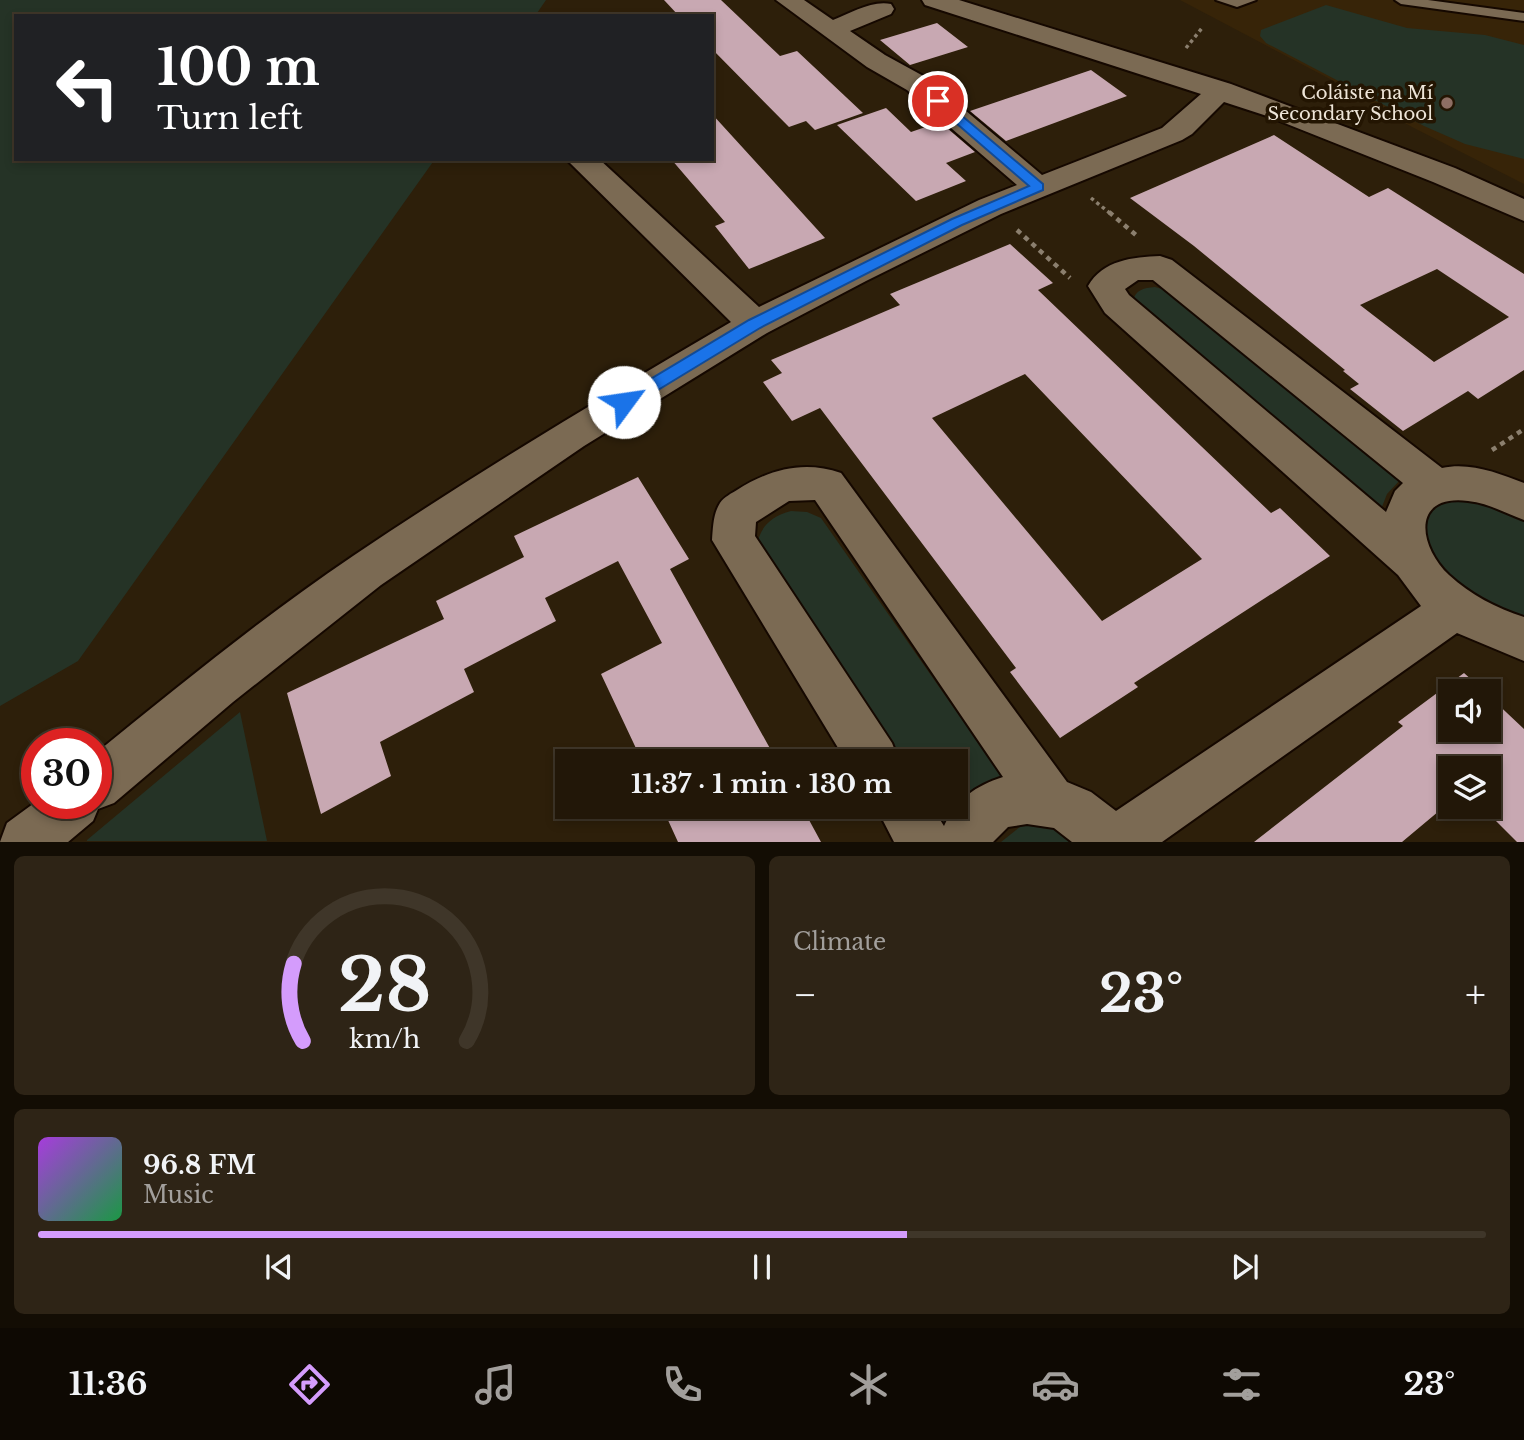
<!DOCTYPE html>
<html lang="en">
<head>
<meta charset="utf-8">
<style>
	body { margin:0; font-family:"Libre Baskerville",serif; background:#2e2416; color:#f1f3f6; height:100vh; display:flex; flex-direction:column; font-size:26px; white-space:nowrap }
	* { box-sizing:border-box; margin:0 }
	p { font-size:23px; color:#a29f9c }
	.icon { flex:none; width:38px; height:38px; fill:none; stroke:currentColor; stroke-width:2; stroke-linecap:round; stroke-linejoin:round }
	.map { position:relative; height:842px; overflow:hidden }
	.details { display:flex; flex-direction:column; gap:14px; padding:14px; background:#130d04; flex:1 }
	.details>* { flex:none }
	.hud { position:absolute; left:14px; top:14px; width:700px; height:147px; border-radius:0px; box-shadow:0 4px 10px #0003,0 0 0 2px #3f3629; background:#202124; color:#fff; overflow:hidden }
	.fabs { position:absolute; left:1438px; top:679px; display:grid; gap:14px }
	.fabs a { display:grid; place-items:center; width:63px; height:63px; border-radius:0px; background:#221708; box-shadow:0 4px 10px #0003,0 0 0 2px #3f3629; font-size:35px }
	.speed { position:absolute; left:21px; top:728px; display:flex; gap:14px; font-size:35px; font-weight:700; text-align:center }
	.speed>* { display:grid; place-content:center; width:91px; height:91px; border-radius:50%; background:#221708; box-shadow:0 4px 10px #0003,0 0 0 2px #3f3629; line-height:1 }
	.speed .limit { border:10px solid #d22; background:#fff; color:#111 }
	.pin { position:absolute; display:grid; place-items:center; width:60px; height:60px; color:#fff; margin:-30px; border:4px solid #fff; border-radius:50%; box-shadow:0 2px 7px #0007 }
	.me { position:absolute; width:77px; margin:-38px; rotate:59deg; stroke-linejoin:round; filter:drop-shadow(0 0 5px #0008) }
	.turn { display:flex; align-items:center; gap:24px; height:147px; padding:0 28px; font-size:32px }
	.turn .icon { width:91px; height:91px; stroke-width:2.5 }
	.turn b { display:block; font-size:49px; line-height:60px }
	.big { font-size:52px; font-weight:700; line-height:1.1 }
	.details .tile { flex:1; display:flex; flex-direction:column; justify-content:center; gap:10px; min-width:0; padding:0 24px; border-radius:10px; background:#2e2416 }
	.details .dial { align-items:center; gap:0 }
	.dial svg { height:182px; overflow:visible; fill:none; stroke:#3f3629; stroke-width:7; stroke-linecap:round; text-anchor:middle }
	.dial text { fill:#f1f3f6; stroke:none }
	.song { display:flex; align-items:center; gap:21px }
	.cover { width:84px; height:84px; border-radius:10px; background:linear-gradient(135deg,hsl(280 70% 55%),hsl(140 70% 35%)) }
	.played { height:7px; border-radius:4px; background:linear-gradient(90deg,#d49cfc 60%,#3f3629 60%) }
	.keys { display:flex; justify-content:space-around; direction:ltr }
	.heat { display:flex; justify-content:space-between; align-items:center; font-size:38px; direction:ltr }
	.details .tiles { flex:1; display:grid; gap:14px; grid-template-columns:1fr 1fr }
	.tile:last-child { grid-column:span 2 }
	.trip { position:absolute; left:555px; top:749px; width:413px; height:70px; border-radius:0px; background:#221708; box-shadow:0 4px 10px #0003,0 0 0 2px #3f3629; font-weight:700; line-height:70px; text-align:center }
	.dock { display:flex; height:112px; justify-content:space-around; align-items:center; background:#0e0903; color:#a29f9c }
	.dock .icon { width:49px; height:49px }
	.dock .on { color:#d49cfc }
	.dock b { font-size:32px; color:#f1f3f6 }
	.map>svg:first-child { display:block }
</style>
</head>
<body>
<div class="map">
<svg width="1524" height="842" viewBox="0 0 1524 842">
	<rect width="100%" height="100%" fill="#2d1f0a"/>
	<path fill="#372408" d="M1180,0h344v184l-112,-57 -82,-48z"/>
	<path fill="#253326" d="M0,0h546l-11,16h-519v143h419l-357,502 -78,45z
		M1326,5l81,23 78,7 39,10v114l-59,-15 -41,-18 -158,-83 -6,-7 1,-6z
		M1155,287l17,5 228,188 -13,14 -9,23 -245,-215c2,-12 10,-14 22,-15z
		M1453,501c27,0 47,7 71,18v105l-51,-19 -49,-55 2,-33 11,-11z
		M791,511l16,1 14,6 184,263 -65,59 -22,-33h38v-46h-66l-134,-211c3,-22 13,-33 35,-39z
		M240,712l27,129h-180v-1z
		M1043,823l40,19h-82l20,-16z"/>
	<path fill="#c8a8b2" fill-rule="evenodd" d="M664,0h57l59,56 17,-5 66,62 -48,17 -9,-9 -17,6 -77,-78v-33h-33z
		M937,23l31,24 -58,18 -30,-25z
		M1091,70l36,26 -121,45 -36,-30z
		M886,108l25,24 29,-10 35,30 -29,11 20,18 -50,20 -79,-76z
		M712,114l113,124 -76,31 -34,-43 10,-4 -54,-63h41z
		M1274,135l95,62 19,-9 136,86v96l-46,29 -10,-8 -65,40 -53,-42 9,-5 -16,-13 2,-1 -151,-124 -64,-48zM1437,269l72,48 -75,45 -74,-57z
		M1010,244l43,39 -15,7 233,223 9,-5 50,48 -196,127 4,4 -78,51 -50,-66 6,-4 -196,-260 -28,13 -29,-39 19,-9 -11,-13 129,-55 -10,-11zM1025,374l177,185 -100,62 -170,-203z
		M638,477l51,82 -19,10 107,192h-135l-41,-87 61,-31 -44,-82 -73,37 11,23 -92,48 10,23 -94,50 11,34 -70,38 -34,-121 157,-74 -8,-18 88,-44 -10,-21z
		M1464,673l20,18h-33v39h38v-34l35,33v113h-7l-35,-35h7v-39h-38v33l-49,41h-148l149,-116 -5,-4z
		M662,807h140l19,35h-143z"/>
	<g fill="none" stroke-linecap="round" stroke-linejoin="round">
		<defs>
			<path id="service" d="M1216,0h40l-19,7z
				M1395,0h33l96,13v8l-123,-17z"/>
			<path id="minor" d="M776,0h28l29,20c18,-7 39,-20 58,-16l3,5 -3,5 -41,17 35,24 42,23 115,97 120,-47 39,-34 -276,-89 -3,-5h37l272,84 224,84 69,31v22l-91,-39 -166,-66 -43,-14 -32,32 -10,6 -181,74 -135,67 -99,52 -183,113 -203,139 -148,117 -119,101 -16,6 -5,12 -25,21h-68l7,-19 30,-22v2h59v-50c84,-68 168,-137 257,-197 123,-83 250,-159 378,-234l-165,-163h33l160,148 220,-107 38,-15 -110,-95 -40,-23z
				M1160,256l12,4 270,208c28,-6 56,5 82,15v37c-19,-7 -36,-17 -56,-19 -58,-7 -49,46 -19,74 22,20 47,33 75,42v44l-67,-28 -295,209h-90l-18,-14 -27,-4 -19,3 -15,15h-99l-18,-35h56l12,19c13,-27 31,-40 59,-49l-188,-277 -26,1 -33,21 -1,14 137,207 7,18h-53l-134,-221c1,-12 1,-26 8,-37 4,-6 12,-10 17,-13 33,-21 67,-30 104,-17l226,309 24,10 25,19 305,-205 -23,-31 -293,-262 -17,-27c15,-26 45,-29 72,-30zM1138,280h15l250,203 -8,8 -9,21 -257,-217 -4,-6z"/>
		</defs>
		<use href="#service" stroke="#150800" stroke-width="4"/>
		<use href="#minor" stroke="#150800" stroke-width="4"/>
		<path stroke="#8b7f6e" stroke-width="3.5" stroke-dasharray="3.5 3.5" stroke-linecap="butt" d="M1186,48l16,-20
			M1091,198l20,16"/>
		<path stroke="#8b7f6e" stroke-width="4.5" stroke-dasharray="5 5" stroke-linecap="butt" d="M1109,212l27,23
			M1017,230l53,48
			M1492,450l32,-21"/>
		<use href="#service" fill="#7b6a53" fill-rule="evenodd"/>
		<use href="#minor" fill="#7b6a53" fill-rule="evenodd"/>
	</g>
	<path fill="#1a73e8" stroke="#114b97" stroke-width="2" d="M934,99h8l101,85v6l-81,35 -202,103 -130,79h-11l-2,-5 2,-4 130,-78 203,-101 77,-33 -95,-82z"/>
	<circle fill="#8d6e63" stroke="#231502" stroke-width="2.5" cx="1447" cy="103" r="7"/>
	<g text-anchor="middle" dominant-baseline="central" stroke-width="7" stroke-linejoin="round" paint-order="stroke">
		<g font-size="18" fill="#eee5d8" stroke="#231502" text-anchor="end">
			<text x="1433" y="93">Coláiste na Mí<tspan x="1433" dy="21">Secondary School</tspan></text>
		</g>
	</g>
</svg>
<div class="fabs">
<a><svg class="icon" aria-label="sound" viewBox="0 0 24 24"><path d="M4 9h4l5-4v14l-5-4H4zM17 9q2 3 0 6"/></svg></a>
<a><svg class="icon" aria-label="layers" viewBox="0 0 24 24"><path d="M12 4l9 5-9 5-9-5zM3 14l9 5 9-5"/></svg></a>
</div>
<div class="speed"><div class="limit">30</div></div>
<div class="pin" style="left:938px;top:101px;background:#d93025"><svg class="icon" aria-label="arrive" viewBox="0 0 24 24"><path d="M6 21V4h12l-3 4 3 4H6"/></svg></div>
<svg class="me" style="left:624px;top:402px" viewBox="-20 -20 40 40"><circle r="19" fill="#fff"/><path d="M0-13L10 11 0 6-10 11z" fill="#1a73e8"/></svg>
<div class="trip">11:37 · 1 min · 130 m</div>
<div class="hud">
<div class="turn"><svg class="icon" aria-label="left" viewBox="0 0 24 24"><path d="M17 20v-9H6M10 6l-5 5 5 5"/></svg><div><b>100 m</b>Turn left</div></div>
</div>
</div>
<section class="details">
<div class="tiles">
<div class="tile dial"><svg viewBox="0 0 100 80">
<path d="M14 69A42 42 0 1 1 86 69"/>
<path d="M14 69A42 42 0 0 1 10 35" stroke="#d49cfc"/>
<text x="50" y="56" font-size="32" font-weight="700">28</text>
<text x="50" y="72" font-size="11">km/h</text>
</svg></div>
<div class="tile"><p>Climate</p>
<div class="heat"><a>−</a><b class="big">23°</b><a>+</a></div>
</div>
<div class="tile">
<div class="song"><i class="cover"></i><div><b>96.8 FM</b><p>Music</p></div></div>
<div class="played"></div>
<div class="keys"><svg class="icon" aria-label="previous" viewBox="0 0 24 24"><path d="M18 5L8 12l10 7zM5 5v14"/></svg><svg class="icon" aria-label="pause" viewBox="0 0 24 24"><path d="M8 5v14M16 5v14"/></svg><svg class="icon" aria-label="next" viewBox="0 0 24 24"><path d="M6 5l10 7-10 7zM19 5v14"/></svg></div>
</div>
</div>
</section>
<nav class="dock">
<b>11:36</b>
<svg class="icon on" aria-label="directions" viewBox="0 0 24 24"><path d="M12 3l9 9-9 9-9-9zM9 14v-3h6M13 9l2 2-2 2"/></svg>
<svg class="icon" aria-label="music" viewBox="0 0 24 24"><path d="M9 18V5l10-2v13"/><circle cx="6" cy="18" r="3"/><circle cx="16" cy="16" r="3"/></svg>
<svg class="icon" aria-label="phone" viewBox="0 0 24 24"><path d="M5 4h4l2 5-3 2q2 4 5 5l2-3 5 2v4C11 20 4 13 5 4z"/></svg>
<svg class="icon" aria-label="climate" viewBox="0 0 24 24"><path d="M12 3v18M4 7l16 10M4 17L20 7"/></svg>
<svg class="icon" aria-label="car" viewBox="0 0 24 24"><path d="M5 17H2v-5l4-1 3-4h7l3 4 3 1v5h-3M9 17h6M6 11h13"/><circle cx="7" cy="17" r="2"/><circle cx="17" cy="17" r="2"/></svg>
<svg class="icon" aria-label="filters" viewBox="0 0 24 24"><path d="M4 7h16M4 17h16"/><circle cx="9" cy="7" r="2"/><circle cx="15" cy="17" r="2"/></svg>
<b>23°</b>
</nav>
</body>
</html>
